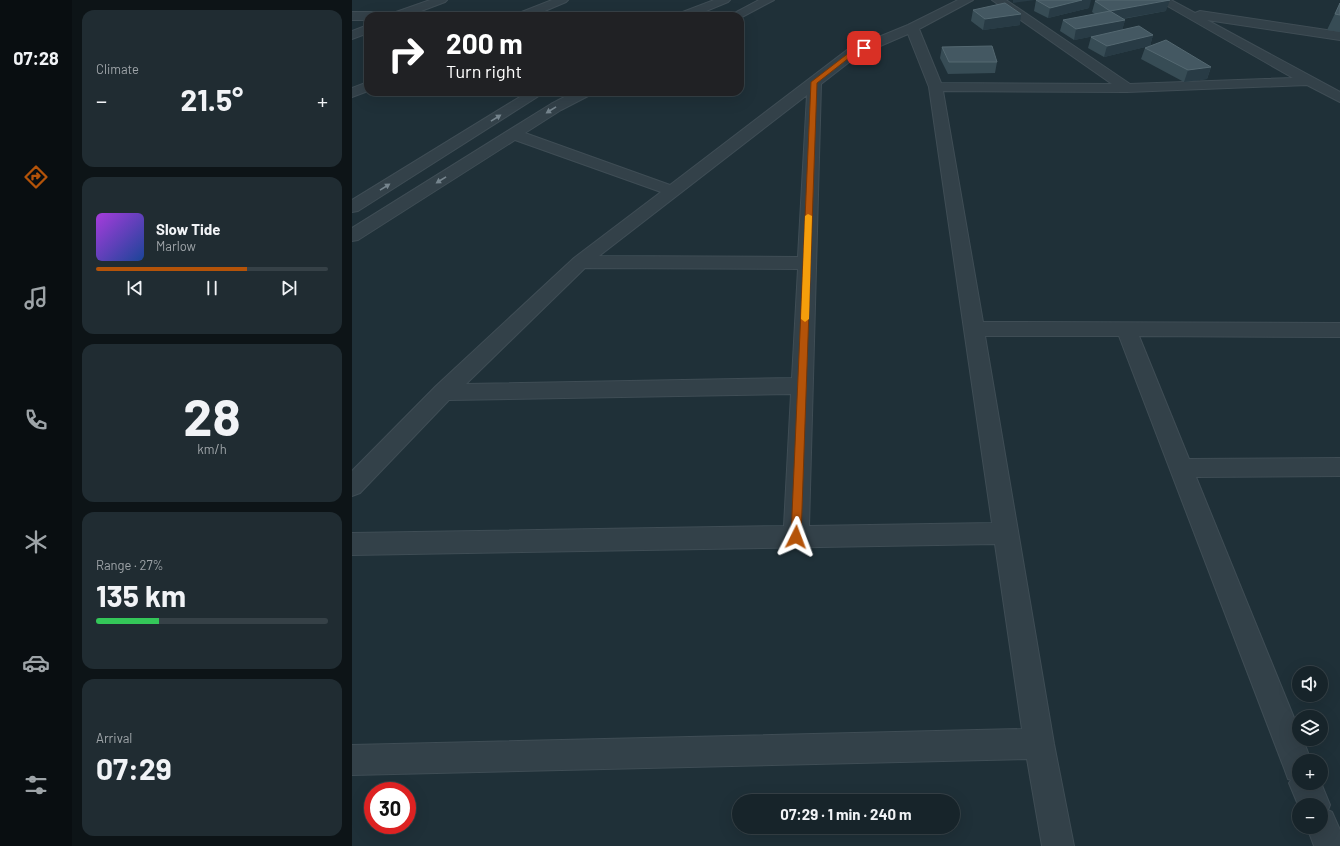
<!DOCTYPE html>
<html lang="en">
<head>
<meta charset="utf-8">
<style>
	body { margin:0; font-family:Barlow,sans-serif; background:#202c32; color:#f1f3f6; height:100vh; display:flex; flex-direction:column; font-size:15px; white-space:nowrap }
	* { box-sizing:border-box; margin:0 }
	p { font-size:13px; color:#9ea4a8 }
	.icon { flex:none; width:22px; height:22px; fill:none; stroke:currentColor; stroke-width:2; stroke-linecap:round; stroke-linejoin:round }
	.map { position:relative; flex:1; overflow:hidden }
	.side { display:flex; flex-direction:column; gap:10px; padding:10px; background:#0d1417; width:280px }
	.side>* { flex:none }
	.guide { position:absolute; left:12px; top:12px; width:380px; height:84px; border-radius:12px; box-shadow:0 4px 16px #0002,0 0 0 1px #364147; background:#202124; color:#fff; overflow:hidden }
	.tools { position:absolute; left:940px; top:666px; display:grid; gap:8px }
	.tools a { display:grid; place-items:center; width:36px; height:36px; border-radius:50%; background:#17242a; box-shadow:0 4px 16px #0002,0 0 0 1px #364147; font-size:20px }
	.speed { position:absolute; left:12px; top:782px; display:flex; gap:8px; font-size:20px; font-weight:700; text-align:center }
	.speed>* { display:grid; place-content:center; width:52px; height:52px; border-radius:50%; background:#17242a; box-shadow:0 4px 16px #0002,0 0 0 1px #364147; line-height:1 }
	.speed .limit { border:6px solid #d22; background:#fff; color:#111 }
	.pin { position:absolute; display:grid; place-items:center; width:34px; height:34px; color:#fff; margin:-17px; border-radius:8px; box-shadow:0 2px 6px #0006 }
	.me { position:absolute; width:44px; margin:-22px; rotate:3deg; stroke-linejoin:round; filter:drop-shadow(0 0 3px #0008) }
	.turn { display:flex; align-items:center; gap:14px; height:84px; padding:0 16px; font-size:18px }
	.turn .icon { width:52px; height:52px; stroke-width:2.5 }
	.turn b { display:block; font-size:28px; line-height:34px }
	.big { font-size:30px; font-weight:700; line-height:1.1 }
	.side .widget { flex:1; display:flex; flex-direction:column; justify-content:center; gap:6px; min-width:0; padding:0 14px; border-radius:12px; background:#202c32 }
	.side .dial { align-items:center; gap:0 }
	.dial b { font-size:52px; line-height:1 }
	.song { display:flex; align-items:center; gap:12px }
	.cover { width:48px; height:48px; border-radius:6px; background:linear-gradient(135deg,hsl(280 70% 55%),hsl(220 70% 35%)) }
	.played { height:4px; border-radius:2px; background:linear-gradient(90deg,#b45309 65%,#364147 65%) }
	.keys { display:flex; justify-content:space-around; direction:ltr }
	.heat { display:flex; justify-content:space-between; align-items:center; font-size:22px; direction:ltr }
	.charge { height:6px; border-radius:3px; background:linear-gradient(90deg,#34c759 27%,#364147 0) }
	.trip { position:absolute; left:380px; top:794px; width:228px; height:40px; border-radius:20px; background:#17242a; box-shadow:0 4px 16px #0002,0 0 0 1px #364147; font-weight:700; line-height:40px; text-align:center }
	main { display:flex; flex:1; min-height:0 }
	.tabs { display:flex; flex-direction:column; width:72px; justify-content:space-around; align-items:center; background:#090e11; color:#9ea4a8 }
	.tabs .icon { width:28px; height:28px }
	.tabs .on { color:#b45309 }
	.tabs b { font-size:18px; color:#f1f3f6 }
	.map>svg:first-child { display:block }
</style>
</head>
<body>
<main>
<nav class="tabs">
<b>07:28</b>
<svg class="icon on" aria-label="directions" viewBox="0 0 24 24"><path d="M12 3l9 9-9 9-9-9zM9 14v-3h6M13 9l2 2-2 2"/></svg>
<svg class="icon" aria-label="music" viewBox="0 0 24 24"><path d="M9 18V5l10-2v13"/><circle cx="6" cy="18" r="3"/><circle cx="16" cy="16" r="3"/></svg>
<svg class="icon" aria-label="phone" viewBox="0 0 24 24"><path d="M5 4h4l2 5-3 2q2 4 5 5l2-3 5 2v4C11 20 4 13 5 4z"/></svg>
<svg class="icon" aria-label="climate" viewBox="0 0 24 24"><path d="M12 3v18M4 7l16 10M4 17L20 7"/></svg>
<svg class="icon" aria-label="car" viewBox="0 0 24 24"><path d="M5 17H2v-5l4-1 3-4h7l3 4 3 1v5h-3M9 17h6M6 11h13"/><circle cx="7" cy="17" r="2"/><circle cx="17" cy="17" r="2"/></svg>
<svg class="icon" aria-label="filters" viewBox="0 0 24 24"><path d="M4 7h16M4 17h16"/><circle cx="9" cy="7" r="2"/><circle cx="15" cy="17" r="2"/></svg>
</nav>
<section class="side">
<div class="widget"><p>Climate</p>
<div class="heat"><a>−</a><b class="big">21.5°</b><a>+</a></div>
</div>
<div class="widget">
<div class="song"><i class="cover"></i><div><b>Slow Tide</b><p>Marlow</p></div></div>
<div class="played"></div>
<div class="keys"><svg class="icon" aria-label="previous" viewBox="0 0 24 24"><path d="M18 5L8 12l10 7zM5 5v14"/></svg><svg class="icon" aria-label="pause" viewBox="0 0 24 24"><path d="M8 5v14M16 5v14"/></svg><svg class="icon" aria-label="next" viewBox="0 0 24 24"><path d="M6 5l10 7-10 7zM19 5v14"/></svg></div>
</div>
<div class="widget dial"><b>28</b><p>km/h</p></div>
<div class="widget"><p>Range · 27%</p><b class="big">135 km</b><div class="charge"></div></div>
<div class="widget"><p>Arrival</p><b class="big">07:29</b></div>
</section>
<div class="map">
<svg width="988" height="846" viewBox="0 0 988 846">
	<rect width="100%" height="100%" fill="#1f3038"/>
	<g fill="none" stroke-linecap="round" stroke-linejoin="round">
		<defs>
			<path id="minor" d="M78,0h17l-2,2 -37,14h-40v4h-16v-8h44z
				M200,0h16l-2,2 -33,14h-16l2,-3z
				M362,0h16l-2,2 -34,14h-16l2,-3z
				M407,0h15l-34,18v-2h-11z
				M606,0h15l-54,29 22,54 171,1 -120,-84h14l124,84 163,-6 -136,-78h14l24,13 5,-2 140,21v8l-133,-20 133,72v10l-33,-17 -180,7 -184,-1 40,231 357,1v14l-201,-1 50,123 151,-1v18l-144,1 103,253v9h4l8,22h-12v22h22l9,22 -2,5 4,2 8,18v16h-26l-7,-19h14v-22h-22v2l-10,-24 2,-3 -3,-1 -4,-11 -165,-432h-134l69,408 20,102h-32l-15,-87 -675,16v-30l670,-16 -27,-185 -643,11v-22l432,-7 7,-132 -342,6 -89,93 -8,3v-25l84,-85 138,-128 87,-66 -146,-52 -157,100 -6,1v-13l199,-124 23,-12h18l-2,3 -29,15 -36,23 145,52 177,-135 61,-25zM556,34l21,53 63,436 -183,3 12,-442 36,-28zM455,95l-9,162 -199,-1zM233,268l213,1 -6,109 -326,6z
				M16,25v8l-16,6v-8z
				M16,82v9l-16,6v-9z
				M176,92h17l-187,119 -6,1v-12z"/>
		</defs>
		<use href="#minor" stroke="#3f4d55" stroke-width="2"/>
		<use href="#minor" fill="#334149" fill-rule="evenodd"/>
	</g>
	<path fill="#374c55" d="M684,0l53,8 -41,10 -14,-7z
		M743,1l71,10 -43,8 2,1 -3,10 31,5 -3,11 61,21 -4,12 -23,3 -43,-23 4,-11 4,-2 -45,11 -16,-9 3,-11 3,-1 -20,4 -14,-9 3,-11 32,-6 -3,-2z
		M988,3v29l-13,-2z
		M621,10l47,15 -37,5 -12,-9z
		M590,47l55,15 -2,11 -47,1 -8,-16z"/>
	<path fill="#283b45" d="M661,0h22l-22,3z
		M730,0h9l-2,8 -41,10 2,-10z
		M818,0l-4,11 -58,10 2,-10z
		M669,14l-1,11 -37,5 2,-11z
		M773,20l-3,11 -48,9 2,-11z
		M801,35l-3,11 -46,11 3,-11z
		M859,67l-4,12 -23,3 4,-12z"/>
	<path fill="#445862" stroke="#546871" d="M684,0h46l-32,8z
		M749,0h69l-60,11 15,9 -49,9 -13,-9 47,-9 -15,-10z
		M653,3l16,11 -36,5 -12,-9z
		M988,3v12l-5,-1z
		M787,26l14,9 -46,11 -16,-9z
		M814,40l45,27 -23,3 -43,-22z
		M640,46l5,16h-48l-7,-15z"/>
	<defs><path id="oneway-solid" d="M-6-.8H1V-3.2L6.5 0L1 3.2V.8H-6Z"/></defs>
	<g fill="#76858e">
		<use href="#oneway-solid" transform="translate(199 110) rotate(148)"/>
		<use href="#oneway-solid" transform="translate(144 118) rotate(-32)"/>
		<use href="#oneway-solid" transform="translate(89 180) rotate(148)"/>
		<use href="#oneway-solid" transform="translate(33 187) rotate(-32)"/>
	</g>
	<path fill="#b45309" stroke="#753606" d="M512,46l2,3 -12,5 -37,29 -16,454 -5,4 -5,-4 20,-455 39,-30z"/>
	<path fill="#f59e0b" d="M456,214l4,2 -3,103 -4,3 -4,-3 4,-103z"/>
</svg>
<div class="tools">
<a><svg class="icon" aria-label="sound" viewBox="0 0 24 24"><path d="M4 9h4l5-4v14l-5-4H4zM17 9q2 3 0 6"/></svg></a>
<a><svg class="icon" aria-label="layers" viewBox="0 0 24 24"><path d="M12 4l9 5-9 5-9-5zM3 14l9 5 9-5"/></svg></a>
<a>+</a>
<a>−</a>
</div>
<div class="speed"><div class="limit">30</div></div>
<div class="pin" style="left:512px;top:48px;background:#d93025"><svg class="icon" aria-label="arrive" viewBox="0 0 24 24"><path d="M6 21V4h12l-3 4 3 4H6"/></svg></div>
<svg class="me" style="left:444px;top:537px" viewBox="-20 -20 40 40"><path d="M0-17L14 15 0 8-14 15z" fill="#b45309" stroke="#fff" stroke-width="4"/></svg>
<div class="trip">07:29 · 1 min · 240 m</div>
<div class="guide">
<div class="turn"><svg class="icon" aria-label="right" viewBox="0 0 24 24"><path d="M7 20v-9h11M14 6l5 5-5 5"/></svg><div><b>200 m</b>Turn right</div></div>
</div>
</div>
</main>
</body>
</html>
